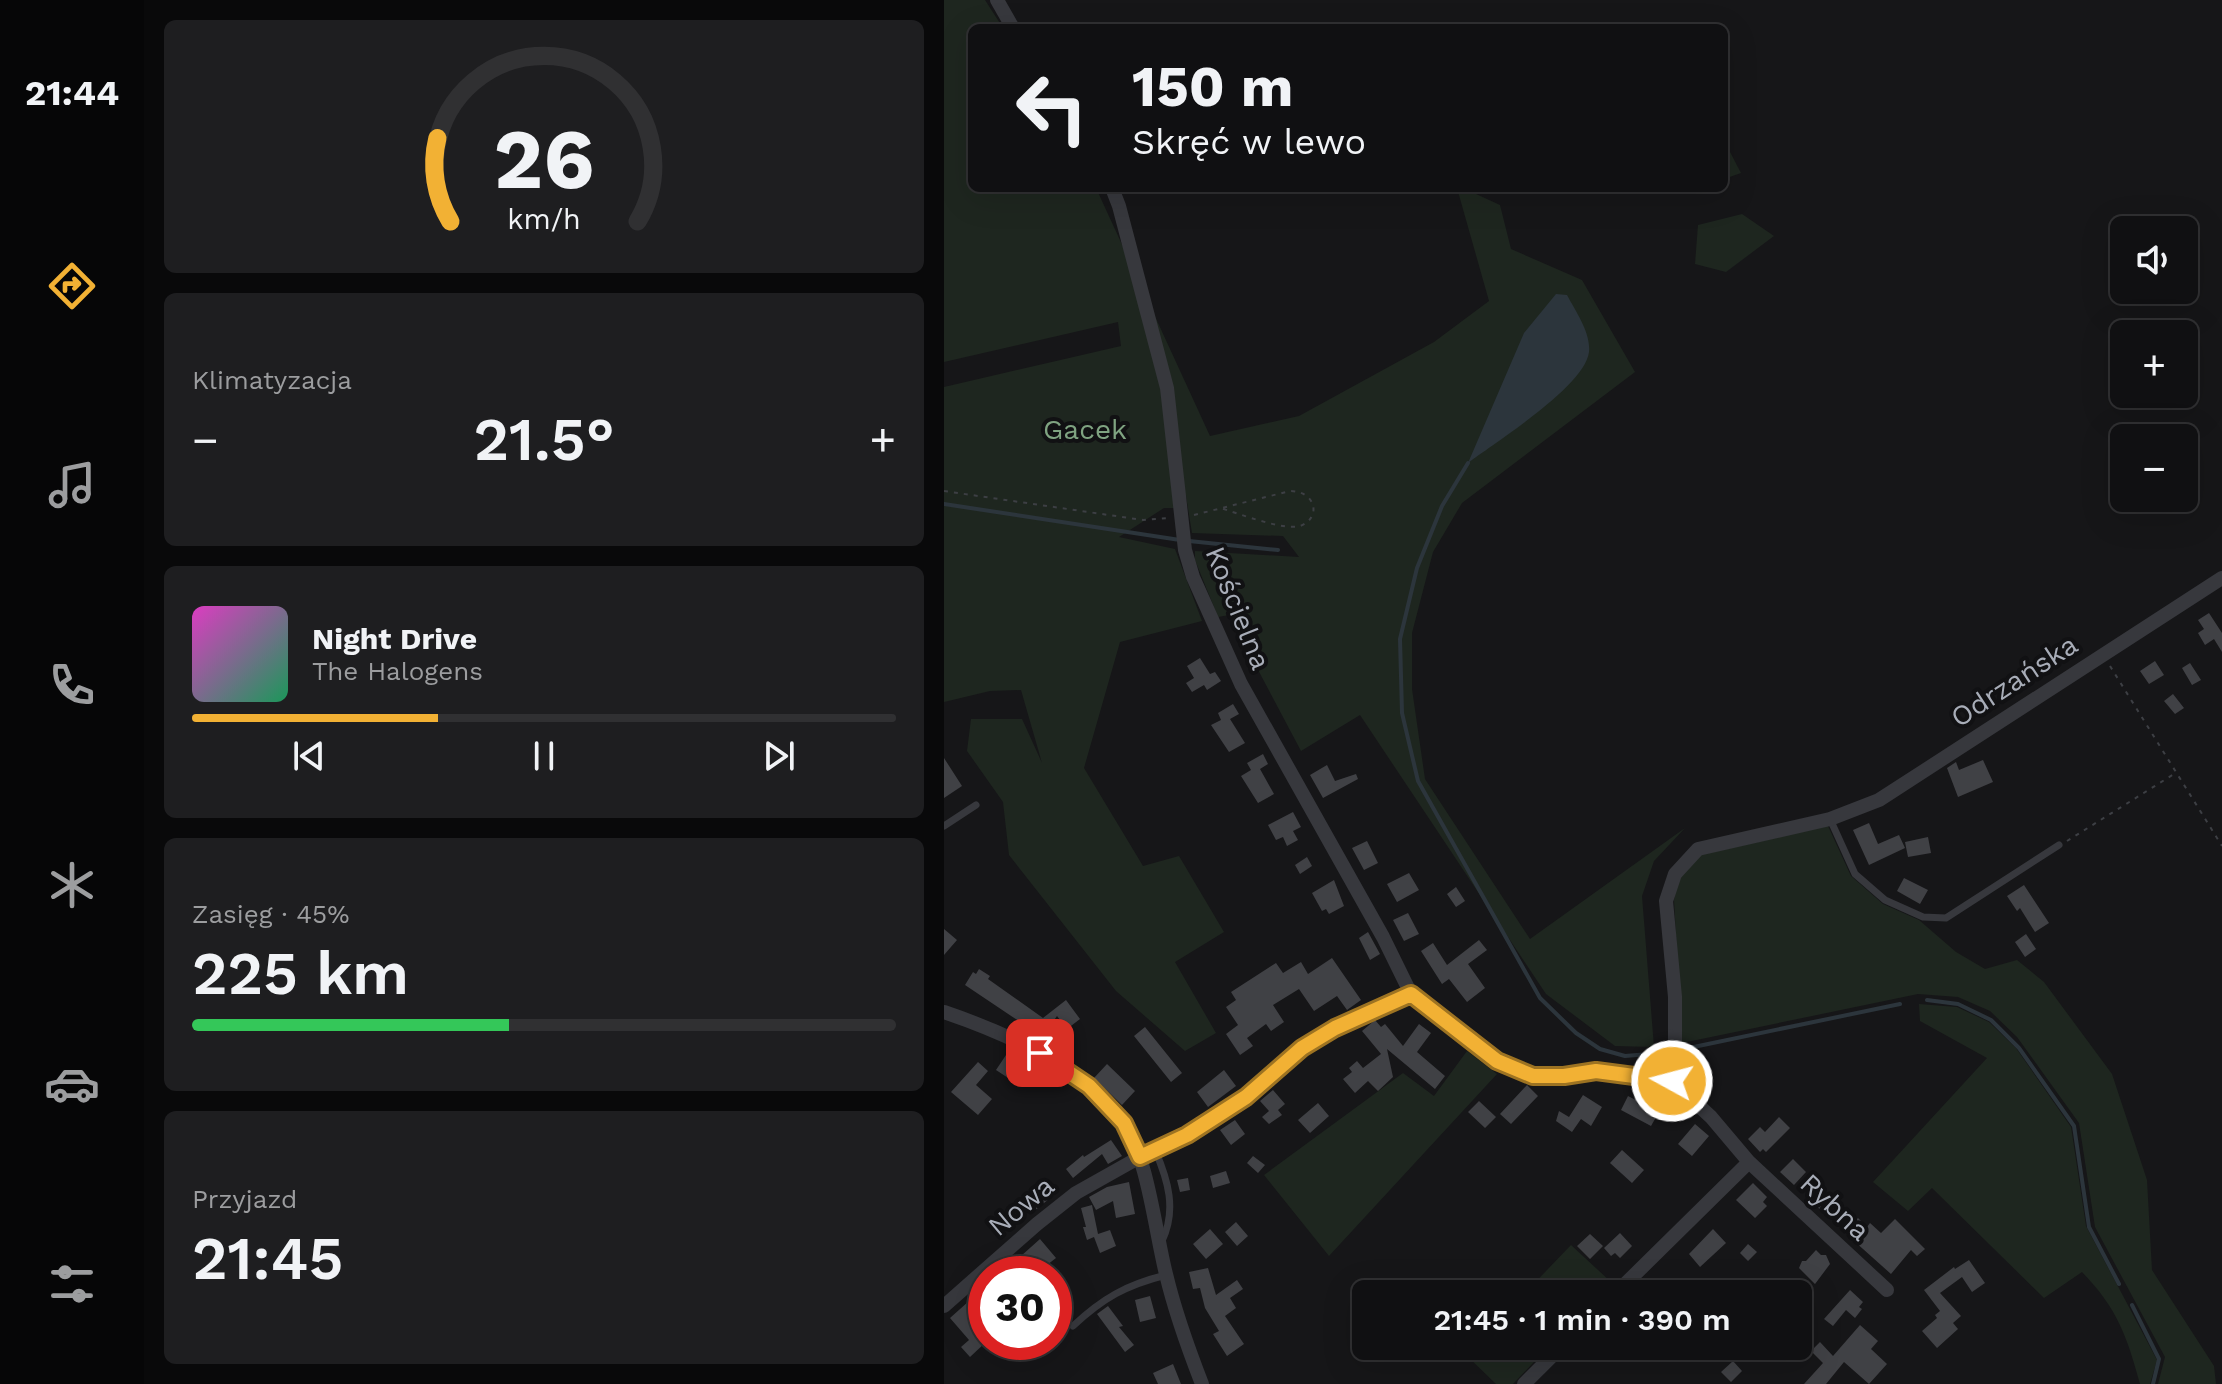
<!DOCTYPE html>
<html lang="pl">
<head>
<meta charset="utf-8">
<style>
	body { margin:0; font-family:"Work Sans",sans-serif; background:#1e1e20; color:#f1f3f6; height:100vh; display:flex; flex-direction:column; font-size:30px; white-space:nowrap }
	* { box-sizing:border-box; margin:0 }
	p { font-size:26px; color:#9c9d9f }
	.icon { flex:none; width:44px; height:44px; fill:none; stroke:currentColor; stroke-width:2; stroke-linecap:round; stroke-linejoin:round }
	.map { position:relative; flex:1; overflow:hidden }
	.details { display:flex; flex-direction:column; gap:20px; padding:20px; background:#09090a; width:800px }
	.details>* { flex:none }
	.banner { position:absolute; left:24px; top:24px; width:760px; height:168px; border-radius:12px; box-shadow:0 8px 32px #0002,0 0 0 2px #303032; background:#101012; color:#f1f3f6; overflow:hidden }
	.fabs { position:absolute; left:1166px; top:216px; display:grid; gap:16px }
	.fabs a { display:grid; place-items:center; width:88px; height:88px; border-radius:12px; background:#101012; box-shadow:0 8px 32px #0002,0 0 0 2px #303032; font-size:40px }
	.speed { position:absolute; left:24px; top:1256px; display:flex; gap:16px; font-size:40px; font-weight:700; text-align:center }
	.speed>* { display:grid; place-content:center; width:104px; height:104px; border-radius:50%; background:#101012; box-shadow:0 8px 32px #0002,0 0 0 2px #303032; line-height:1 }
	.speed .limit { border:12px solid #d22; background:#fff; color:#111 }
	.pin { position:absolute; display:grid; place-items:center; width:68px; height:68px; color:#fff; margin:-34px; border-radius:16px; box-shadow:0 4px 12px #0006 }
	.me { position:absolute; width:88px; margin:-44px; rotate:277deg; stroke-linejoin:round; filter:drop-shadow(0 0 6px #0008) }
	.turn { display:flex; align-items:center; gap:28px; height:168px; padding:0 32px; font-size:36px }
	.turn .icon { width:104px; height:104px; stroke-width:2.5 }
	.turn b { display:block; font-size:56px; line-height:68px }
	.big { font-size:60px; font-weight:600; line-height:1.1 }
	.details .tile { flex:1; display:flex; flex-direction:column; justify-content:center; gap:12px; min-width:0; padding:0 28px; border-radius:12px; background:#1e1e20 }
	.details .dial { align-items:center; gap:0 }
	.dial svg { height:208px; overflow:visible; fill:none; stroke:#303032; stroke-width:7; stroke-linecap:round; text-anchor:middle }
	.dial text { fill:#f1f3f6; stroke:none }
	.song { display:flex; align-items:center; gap:24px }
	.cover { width:96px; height:96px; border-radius:12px; background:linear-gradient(135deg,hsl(310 70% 55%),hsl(150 70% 35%)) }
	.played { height:8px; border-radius:4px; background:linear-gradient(90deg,#f2b134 35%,#303032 35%) }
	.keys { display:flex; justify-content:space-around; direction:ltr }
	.heat { display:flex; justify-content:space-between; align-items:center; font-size:44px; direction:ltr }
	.charge { height:12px; border-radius:6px; background:linear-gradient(90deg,#34c759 45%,#303032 0) }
	.trip { position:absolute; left:408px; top:1280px; width:460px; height:80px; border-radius:12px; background:#101012; box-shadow:0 8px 32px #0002,0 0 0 2px #303032; font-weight:600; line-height:80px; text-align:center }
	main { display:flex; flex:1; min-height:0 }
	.tab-bar { display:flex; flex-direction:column; width:144px; justify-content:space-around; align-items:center; background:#060607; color:#9c9d9f }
	.tab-bar .icon { width:56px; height:56px }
	.tab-bar .active { color:#f2b134 }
	.tab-bar b { font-size:36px; color:#f1f3f6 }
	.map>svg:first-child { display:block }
</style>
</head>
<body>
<main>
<nav class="tab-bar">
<b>21:44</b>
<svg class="icon active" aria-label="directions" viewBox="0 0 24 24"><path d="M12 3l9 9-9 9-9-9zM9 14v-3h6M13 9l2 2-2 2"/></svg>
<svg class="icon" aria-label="music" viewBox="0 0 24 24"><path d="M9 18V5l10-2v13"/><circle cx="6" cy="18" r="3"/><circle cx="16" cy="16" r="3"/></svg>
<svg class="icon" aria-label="phone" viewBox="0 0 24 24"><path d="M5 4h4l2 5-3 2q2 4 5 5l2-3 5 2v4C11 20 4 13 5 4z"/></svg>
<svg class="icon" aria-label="climate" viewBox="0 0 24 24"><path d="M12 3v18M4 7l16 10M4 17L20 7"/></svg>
<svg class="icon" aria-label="car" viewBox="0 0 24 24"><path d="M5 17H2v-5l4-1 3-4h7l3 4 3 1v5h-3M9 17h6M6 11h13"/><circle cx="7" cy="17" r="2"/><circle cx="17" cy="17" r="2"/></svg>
<svg class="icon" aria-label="filters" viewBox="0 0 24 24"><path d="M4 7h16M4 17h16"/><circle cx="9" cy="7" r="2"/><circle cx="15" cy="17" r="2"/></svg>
</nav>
<section class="details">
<div class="tile dial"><svg viewBox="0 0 100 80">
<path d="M14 69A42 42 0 1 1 86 69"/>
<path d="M14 69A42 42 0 0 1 9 37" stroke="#f2b134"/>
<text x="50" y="56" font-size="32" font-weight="700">26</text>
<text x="50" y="72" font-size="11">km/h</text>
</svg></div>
<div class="tile"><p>Klimatyzacja</p>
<div class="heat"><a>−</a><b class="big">21.5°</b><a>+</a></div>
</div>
<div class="tile">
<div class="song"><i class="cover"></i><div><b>Night Drive</b><p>The Halogens</p></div></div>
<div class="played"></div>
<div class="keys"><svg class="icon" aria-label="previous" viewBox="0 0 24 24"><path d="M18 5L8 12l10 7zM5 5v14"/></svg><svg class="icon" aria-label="pause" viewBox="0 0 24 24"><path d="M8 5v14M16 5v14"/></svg><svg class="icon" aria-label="next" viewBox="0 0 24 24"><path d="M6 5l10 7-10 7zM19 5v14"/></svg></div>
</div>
<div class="tile"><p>Zasięg · 45%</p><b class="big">225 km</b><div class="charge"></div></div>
<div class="tile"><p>Przyjazd</p><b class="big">21:45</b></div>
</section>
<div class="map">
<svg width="1278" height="1384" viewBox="0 0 1278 1384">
	<rect width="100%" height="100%" fill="#161618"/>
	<path fill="#1e261f" d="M0,0h41l18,28h-31v160h124l114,248 89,-20 135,-74 55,-41 -32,-113h6l37,17 11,44 71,31 53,92 -173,131 -29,49 -21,81v56l13,90 105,160 155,-111 -31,33 -12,35 12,151 -39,-1 -69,-52 -186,-279 -59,36 -72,-136 -11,2 -23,-57v-9l104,6 -16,-21 -91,-3 -6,-37 -11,12h-11l-45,29 56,12 27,72 -82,21 -36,126 59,98 36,-10 45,76 -49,30 41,71 -31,18 -69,-60 -107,-136 -6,-53 -36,-51 4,-32h51l20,44 -21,-73 -31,1 -46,11v-315l177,-41 -3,-24 -174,40z
		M780,147l6,5 11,21 -17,6z
		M798,214l32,22 -48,36 -31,-8 3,-39z
		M884,826l23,50 32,28 36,16 37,32 29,17 32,-9 27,22 68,92 35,106 5,90 62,96 2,18h-58l7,-27 -70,-130 -16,-104 -62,-86 -27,-26 -32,-14 -40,-3 -236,49 -8,-143 4,-22 22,-23z
		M975,1004l38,3 32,15 27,26 55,79 15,99 71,134 -7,24h-10c-13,-48 -23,-76 -58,-112l-38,26 -112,-110 -24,23 -35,-29 114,-124 -67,-37z
		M523,1051l30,23 -168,182 -65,-81 139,-102 31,23z
		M627,1245l40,37 -12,12h-75z
		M529,1346h76l-36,38h-17l-31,-30z"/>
	<path fill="#2c353c" d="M612,294l11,1c9,17 24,38 22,57 -4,34 -93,90 -121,111l56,-130z"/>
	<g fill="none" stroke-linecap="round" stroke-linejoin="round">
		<path stroke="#2c353c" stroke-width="4" d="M524,463l-26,43 -25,62 -17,71 2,74 16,68 122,217 36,35 24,16 25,7 36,-3
			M0,504l236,36
			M245,541l89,9
			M983,1000l31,4 33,16 28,28 55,78 15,101 30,57
			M740,1049l216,-45
			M1188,1305l27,54 -6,25"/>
	</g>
	<path fill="#404145" d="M1265,613l13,20v19l-8,-13 -9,6 -7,-12 6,-4 -6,-9z
		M256,658l10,16 5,-2 6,9 -14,9 -3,-5 -12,7 -6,-9 8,-5 -7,-12z
		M1211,661l9,14 -15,9 -9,-13z
		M1246,663l11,17 -9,5 -10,-17z
		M1229,694l11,14 -9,6 -11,-13z
		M289,704l6,10 -9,5 15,24 -16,9 -18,-27 10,-5 -3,-7z
		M319,754l5,10 -8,5 14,25 -16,9 -17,-27 10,-6 -4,-7z
		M0,758l18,28 -18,12z
		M1039,760l10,22 -35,15 -11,-29 9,-6 3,8z
		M383,765l8,16 21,-7 2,5 -35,19 -13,-23z
		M349,812l8,15 -8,4 5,9 -11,6 -4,-9 -7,3 -8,-15z
		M925,823l9,21 21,-9 6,13 -36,17 -16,-35z
		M984,837l3,16 -23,4 -3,-15z
		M423,841l11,22 -14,7 -12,-22z
		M363,857l5,9 -12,8 -5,-9z
		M465,873l10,17 -22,12 -10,-18z
		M960,878l24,12 -8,14 -23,-13z
		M390,880l10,26 -15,8 -3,-5 -4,2 -10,-18z
		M1080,885l25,38 -14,9 -15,-24 -3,3 -10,-15z
		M512,887l9,14 -9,6 -9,-13z
		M464,913l11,21 -15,7 -11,-21z
		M0,929l13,11 -13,15z
		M424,932l12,22 -10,6 -11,-22z
		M1082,934l10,15 -11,8 -10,-15z
		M535,940l8,10 -19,14 17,24 -18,14 -18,-23 -7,5 -21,-33 12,-8 14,22z
		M388,958l29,42 -14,10 -10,-14 -23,15 -15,-22 -26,16 11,17 -13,9 -5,-7 -19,14 6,8 -13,9 -14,-21 12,-9 -12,-18 10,-7 -5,-8 45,-29 7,10 18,-11 7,12z
		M35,969l11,7 -2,3 55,39 23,-18 14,19 -13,10 -10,-13 -10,14 -4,-3 -5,7 -73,-49 8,-13 3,2z
		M431,1020l6,7 4,-3 18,22 16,-22 12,9 -14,19 28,24 -10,13 -48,-40 6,28 -15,14 -10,-10 -13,12 -12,-14 9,-7 -3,-4 8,-7 6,7 18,-14 -19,-23z
		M201,1027l37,46 -11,9 -37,-46z
		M64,1052l26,16 -12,19 -26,-17z
		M34,1062l10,9 -12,14 16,14 -14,16 -27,-23z
		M163,1064l28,27 -13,14 -28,-27z
		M280,1070l12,16 -28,21 -11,-15z
		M583,1085l11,11 -27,28 -11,-10z
		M329,1090l12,14 -7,6 4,5 -13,9 -7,-7 7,-6 -9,-10z
		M639,1095l19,12 -11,19 -10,-7 -9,13 -16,-11 3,-10 10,6z
		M684,1096l31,16 -8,14 -30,-16z
		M535,1101l17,16 -11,11 -17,-16z
		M374,1103l11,13 -19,17 -12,-13z
		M835,1117l11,11 -24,24 -3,-3 -3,3 -12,-13 12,-12 5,5z
		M291,1120l10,14 -14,11 -11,-15z
		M751,1124l14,12 -17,20 -14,-12z
		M167,1140l11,16 -14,8 -6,-10 -29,24 -7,-9 17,-14 1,2z
		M678,1150l22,20 -12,13 -22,-20z
		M309,1156l12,9 -7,8 -11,-10z
		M849,1159l13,13 -12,13 -14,-13z
		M282,1171l4,12 -17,5 -3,-12z
		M244,1178l2,12 -10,2 -3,-12z
		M185,1182l6,32 -19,4 -3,-17 -17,9 -7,-13 18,-10z
		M809,1183l14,14 -4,5 4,4 -12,12 -19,-18z
		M101,1185l9,10 -20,16 -8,-11z
		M877,1189l14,14 -10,11 -15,-14z
		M148,1205l6,29 12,-4 6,16 -16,7 -6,-16 -7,3 -4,-13h3l-5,-19z
		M914,1218l9,9 3,-4 11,10 14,-14 30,30 -8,7 -6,-6 -20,24 -47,-42z
		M292,1222l12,14 -11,10 -12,-14z
		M266,1229l13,15 -17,15 -13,-15z
		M769,1229l13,14 -26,24 -11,-13z
		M676,1233l12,13 -12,12 -5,-5 -4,3 -7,-8z
		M646,1234l13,12 -13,13 -13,-13z
		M96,1239l16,19 -9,7 -3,-3 -10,9 -13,-15z
		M804,1244l9,8 -9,9 -8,-8z
		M872,1250l5,5h5l4,9 -15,20 -16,-16 3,-7h4z
		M1025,1260l16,23 -13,9 -10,-15 -22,16 21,23 -8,7 5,6 -21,19 -15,-17 15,-13 -2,-3 5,-4 -16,-21 30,-23 1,2z
		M264,1268l8,27 21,-15 6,9 -13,9 6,10 -11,8 19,28 -17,12 -14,-22 6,-3 -14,-23 -5,-20 -7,1 -4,-17z
		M906,1290l13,12 -4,5 3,2 -7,9 -9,-8 -13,16 -9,-7z
		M206,1296l6,22 -16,4 -5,-22z
		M25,1301l17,19v22l-16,15 -9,-10 8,-7 -19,-22z
		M164,1306l15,20 -4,1 15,18 -9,7 -28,-38z
		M916,1325l18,16 -7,8 16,15 -18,20 -25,-22 -18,22h-22l19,-21 -12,-12 9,-9 13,14z
		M789,1361l9,10 -11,11 -10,-10z
		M229,1364l8,20h-23l-5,-11z"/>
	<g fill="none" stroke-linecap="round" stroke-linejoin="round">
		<path stroke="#3d3f44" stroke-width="2" stroke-dasharray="4 6" stroke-linecap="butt" d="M0,491l199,29 25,-2
			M250,515l96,-24c26,0 32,27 10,35 -17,5 -62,-13 -80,-18
			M1166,666l112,180
			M1123,841l107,-67"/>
		<path stroke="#37383d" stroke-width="7" d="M886,819l25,55 30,26 38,17 23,1 113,-73
			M0,826l32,-21
			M211,1150c13,30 22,60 7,91
			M129,1326c30,-28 53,-41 93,-51"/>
		<path stroke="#37383d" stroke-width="14" d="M53,0l16,28
			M168,188l7,18 48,182 18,162 8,27 48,107 142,253 28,57 86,67 36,15h31l32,-5 76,10
			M0,1012c62,21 140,55 179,110 25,35 32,109 43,152 9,38 22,74 36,110
			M728,1081l3,-36v-48l-9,-96 9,-27 23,-25 132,-30 49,-19 343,-222
			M805,1162l138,128
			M671,1294l134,-132 -38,-45 -39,-36
			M0,1306l93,-82 39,-31 64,-36 47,-22 59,-38 56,-49 63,-34 46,-20
			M580,1384l38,-38"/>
	</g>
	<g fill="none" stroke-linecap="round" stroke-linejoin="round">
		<defs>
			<path id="route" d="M96,1053l49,33 35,37 16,34 47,-22 59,-38 56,-49 33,-20 76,-34 86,67 36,15h31l32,-5 76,10"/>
		</defs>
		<use href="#route" stroke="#9d7322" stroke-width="20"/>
		<use href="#route" stroke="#f2b134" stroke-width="14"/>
	</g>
	<g text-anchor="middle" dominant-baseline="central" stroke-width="8" stroke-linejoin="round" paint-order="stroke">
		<g font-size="28" fill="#7fa381" stroke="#111113">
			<text x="141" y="429">Gacek</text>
		</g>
		<g font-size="28" fill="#a8adb8" stroke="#111113">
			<text transform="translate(294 608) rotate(68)">Kościelna</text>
			<text transform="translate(1070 681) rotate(-33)">Odrzańska</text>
			<text transform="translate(77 1206) rotate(-40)">Nowa</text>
			<text transform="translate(891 1207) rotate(43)">Rybna</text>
		</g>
	</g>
</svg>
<div class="fabs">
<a><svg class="icon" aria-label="sound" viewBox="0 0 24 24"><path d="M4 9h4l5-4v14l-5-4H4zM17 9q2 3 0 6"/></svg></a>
<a>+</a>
<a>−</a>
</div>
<div class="speed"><div class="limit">30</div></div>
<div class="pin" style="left:96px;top:1053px;background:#d93025"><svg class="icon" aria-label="arrive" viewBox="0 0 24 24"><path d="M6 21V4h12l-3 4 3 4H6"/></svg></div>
<svg class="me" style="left:728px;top:1081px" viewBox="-20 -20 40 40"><circle r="17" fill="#f2b134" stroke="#fff" stroke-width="3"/><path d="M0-11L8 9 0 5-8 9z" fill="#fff"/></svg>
<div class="trip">21:45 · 1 min · 390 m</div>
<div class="banner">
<div class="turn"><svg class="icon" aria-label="left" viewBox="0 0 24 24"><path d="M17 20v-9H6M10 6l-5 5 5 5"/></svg><div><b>150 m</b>Skręć w lewo</div></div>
</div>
</div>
</main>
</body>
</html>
